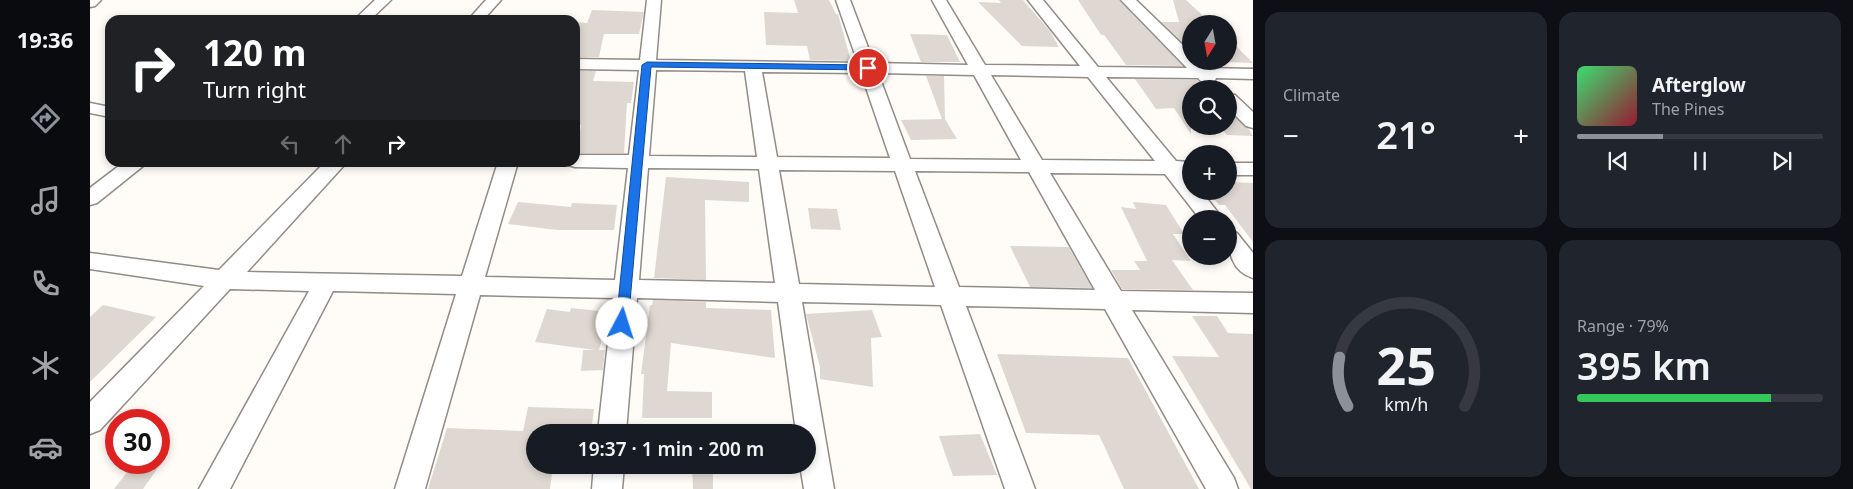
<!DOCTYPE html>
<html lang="en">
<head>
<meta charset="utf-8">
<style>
	body { margin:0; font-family:"Noto Sans",sans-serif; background:#20242c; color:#f1f3f6; height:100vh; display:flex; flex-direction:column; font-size:19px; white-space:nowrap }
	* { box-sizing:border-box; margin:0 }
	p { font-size:16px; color:#9ea1a6 }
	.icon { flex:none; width:28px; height:28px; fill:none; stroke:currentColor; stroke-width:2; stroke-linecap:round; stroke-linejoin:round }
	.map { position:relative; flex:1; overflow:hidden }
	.drawer { display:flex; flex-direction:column; gap:12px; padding:12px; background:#0d0f14; width:600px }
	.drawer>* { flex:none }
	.banner { position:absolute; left:15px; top:15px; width:475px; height:152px; border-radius:15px; box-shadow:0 2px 8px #0003; background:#202124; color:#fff; overflow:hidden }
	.needle { width:32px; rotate:191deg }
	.tools { position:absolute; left:1092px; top:15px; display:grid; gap:10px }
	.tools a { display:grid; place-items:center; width:55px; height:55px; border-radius:50%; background:#171b24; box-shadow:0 2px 8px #0003; font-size:25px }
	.speed { position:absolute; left:15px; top:409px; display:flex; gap:10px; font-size:25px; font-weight:700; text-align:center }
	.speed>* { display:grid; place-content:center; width:65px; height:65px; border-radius:50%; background:#171b24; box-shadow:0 2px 8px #0003; line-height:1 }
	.speed .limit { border:8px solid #d22; background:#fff; color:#111 }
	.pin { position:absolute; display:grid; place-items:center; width:42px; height:42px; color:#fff; margin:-21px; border:2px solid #fff; border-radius:50%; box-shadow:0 1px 5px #0007 }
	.me { position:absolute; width:55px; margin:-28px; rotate:5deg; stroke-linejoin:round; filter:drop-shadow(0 0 4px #0008) }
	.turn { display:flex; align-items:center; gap:18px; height:105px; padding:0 15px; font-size:22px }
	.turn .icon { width:65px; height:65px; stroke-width:2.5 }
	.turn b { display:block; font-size:35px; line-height:42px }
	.lanes { display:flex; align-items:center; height:48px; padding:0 15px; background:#0003; justify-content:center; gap:25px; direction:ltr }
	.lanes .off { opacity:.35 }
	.big { font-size:38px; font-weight:600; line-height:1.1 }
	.drawer .tile { flex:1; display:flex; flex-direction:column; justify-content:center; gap:8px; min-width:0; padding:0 18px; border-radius:15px; background:#20242c }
	.drawer .dial { align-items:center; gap:0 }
	.dial svg { height:130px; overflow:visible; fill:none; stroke:#363941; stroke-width:7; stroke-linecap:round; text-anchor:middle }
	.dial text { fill:#f1f3f6; stroke:none }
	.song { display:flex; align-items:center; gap:15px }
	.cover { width:60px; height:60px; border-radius:8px; background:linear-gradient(135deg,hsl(140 70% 55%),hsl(350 70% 35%)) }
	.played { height:5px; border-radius:2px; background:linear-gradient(90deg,#8c9099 35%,#363941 35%) }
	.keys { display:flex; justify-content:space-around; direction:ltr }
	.heat { display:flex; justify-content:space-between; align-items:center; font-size:28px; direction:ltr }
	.charge { height:8px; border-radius:4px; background:linear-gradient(90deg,#34c759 79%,#363941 0) }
	.drawer .tiles { flex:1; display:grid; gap:12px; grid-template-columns:repeat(2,1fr) }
	.trip { position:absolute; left:436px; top:424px; width:290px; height:50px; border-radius:25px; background:#171b24; box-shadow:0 2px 8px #0003; font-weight:600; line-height:50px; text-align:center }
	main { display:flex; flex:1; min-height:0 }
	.dock { display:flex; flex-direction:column; width:90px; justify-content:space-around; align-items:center; background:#090b0e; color:#9ea1a6 }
	.dock .icon { width:35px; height:35px }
	.dock .selected { color:#8c9099 }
	.dock b { font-size:22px; color:#f1f3f6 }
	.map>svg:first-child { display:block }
</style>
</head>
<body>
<main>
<nav class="dock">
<b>19:36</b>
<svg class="icon selected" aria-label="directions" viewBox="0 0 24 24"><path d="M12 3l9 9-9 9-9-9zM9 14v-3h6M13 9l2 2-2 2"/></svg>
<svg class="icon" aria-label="music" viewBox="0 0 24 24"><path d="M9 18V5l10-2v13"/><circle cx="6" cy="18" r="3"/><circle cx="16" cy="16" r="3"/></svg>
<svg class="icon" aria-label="phone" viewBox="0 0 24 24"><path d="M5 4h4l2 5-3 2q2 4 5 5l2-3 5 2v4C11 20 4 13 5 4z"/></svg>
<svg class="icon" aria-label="climate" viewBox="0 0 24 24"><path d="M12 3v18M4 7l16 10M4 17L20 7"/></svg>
<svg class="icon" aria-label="car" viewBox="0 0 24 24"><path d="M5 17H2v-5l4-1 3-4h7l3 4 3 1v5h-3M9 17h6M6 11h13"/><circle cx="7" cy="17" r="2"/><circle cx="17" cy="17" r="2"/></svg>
</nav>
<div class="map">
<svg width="1163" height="489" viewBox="0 0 1163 489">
	<rect width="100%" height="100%" fill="#fffbf7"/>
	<path fill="#dfd8d2" d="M704,0h35l7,14h2l13,47 -41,-1 -3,-14 -41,-1 -2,-33 34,1z
		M909,0h24l27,31 9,16 -37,-1 -44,-44 23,1z
		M988,0h41l64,66 -57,-1 -22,-30h-3z
		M1083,0h13l26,24h-21v27l-30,-29h18z
		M502,10l52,2 -5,22h-35l-5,23h-24v-35l12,1z
		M820,34l37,1 13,27h-39z
		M1139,39l24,24 -51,-2h27z
		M485,71h21l-3,10 41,1 -3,21h-4l-3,50h-47l4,-28h-6z
		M836,76h18l1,43 12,20 -46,1 -10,-20 41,-1z
		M1045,79l62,1 5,4 7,1 3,4h-21v45l-17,-26 -18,1z
		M1139,111l19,17 5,8 -26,-1 -8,-9h10z
		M576,177l83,5v20l-44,-2 1,80 -52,-2z
		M1139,182l24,1v59l-28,-37h-6l-11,-14h21z
		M428,202l53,5 1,-4 45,2 -3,25h-57l-49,-6z
		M1043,202l33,3 18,29h-11l18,27 -19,-1 21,30 -71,-1 -11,-19h29l-6,-9h13l-26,-54 15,2z
		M718,208l29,1 4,21 -30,-1z
		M920,246l59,1 23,41 -62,-1z
		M563,300l53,2v6l65,2 4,48 -104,-15 -4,48 45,1v26h-70l2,-44h-3l9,-69h2z
		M13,305l53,12 -66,65v-65z
		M481,308l38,4 -10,38h6l-2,20 -22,1 2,-21h12l-60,-8 12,-33 23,3z
		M782,310l10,27 -11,1 2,49 -53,-8v-12l-14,-53z
		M1102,316h25l11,17 25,1v155h-2l-79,-133 47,1z
		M907,354l131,4 71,131h-75l-25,-54 -73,-2z
		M438,407l66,2 -3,23h-56v33h18l-3,24h-122l19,-61 76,3z
		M890,434l17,41 -44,1 -14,-40z
		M45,462h27l-19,27h-29z
		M602,466h21v23h-20z"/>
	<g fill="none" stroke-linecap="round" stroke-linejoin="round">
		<defs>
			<path id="minor" d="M0,0h11l-6,6 -5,1z
				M285,0h16l-21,20h-16z
				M396,0h15l-18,20h-15z
				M557,0h14l-5,60 202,3 -22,-63h14l24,63 94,2 -36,-65h14l39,65 95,1 -52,-66h15l55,67 89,1 -66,-68h15l55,53v8h8l8,7 46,1v10l-37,-1 -2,5c-7,1 -11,1 -16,-5l-92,-1 70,84 15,1v12h-4l4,5v12h10l22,28h-23l-35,-45 -115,-1 71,118 132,2v20l-121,-3 102,168 4,11h-32l-101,-180 -139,-3 69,183h-30l-64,-184 -139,-3 32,187h-30l-4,-24h8v-33h-12l-18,-130 -141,-4 -11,134h-28l15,-134 -133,-3 -55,194h-30l61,-195 -123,-3 -103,198h-31l110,-198 -79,-2 -130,141 -10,4v-32l114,-116 -114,-17v-16l129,17 106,-108h22l-100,110 215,4 36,-114h20l-33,115 130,3 13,-112 -53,-1 -7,-2 -2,-3h9v-7h54l10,-85 -64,-1v-10l65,1zM566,70l89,1 12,86 -108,-1zM672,72l99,1 29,85 -113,-1zM788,73l96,2 47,85 -111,-1zM901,75l97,2 67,84 -113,-1zM558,168l111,1 16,114 -136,-3zM689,170l116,1 40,116 -136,-3zM825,171l114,1 66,118 -136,-3z
				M1139,94l6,1 18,17v16l-7,-2 -17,-17z
				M0,103l20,4v10l-20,-4z
				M34,162h24l-51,41 -7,2v-17z
				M1139,163h24v12h-24z
				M1139,231l8,2 16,20v25c-22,-7 -25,-27 -24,-47z
				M504,465h30l-2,24h-30z"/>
		</defs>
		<use href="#minor" stroke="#928b86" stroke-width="3"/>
		<use href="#minor" fill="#fff" fill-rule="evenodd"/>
	</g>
	<path fill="#1a73e8" stroke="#114b97" d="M557,62l221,3 4,3 -4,2 -217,-3 -23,257 -1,4 -5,2 -4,-2 -2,-4 26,-259z"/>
</svg>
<div class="tools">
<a><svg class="needle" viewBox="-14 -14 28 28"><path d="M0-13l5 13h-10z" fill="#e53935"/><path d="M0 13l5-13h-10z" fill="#9ea1a6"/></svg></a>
<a><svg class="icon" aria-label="search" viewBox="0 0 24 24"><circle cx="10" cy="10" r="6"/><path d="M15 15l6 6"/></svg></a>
<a>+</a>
<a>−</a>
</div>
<div class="speed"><div class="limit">30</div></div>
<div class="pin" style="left:778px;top:68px;background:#d93025"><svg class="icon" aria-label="arrive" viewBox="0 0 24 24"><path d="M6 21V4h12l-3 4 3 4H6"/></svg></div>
<svg class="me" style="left:532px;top:324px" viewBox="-20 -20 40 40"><circle r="19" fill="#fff"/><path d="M0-13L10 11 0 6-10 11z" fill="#1a73e8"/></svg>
<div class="trip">19:37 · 1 min · 200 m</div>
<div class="banner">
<div class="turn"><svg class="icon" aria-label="right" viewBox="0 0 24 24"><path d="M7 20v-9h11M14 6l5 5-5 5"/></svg><div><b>120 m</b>Turn right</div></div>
<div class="lanes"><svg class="icon off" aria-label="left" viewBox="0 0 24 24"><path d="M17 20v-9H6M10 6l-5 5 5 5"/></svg><svg class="icon off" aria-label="ahead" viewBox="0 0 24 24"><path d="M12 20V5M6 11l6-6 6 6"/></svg><svg class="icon" aria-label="right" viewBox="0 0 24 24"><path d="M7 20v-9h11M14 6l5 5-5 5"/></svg></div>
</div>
</div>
<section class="drawer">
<div class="tiles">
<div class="tile"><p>Climate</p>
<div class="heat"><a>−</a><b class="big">21°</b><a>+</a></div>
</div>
<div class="tile">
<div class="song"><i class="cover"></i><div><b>Afterglow</b><p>The Pines</p></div></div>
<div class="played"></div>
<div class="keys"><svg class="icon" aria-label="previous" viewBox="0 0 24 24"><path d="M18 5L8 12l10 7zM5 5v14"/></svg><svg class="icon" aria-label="pause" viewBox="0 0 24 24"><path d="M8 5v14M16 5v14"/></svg><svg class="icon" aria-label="next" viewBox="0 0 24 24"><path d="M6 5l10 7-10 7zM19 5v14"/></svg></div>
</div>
<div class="tile dial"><svg viewBox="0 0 100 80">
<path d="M14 69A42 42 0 1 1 86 69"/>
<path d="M14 69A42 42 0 0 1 9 39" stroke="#8c9099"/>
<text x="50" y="56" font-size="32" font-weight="700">25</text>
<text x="50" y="72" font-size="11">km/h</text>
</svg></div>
<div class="tile"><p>Range · 79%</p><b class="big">395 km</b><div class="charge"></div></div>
</div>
</section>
</main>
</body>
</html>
